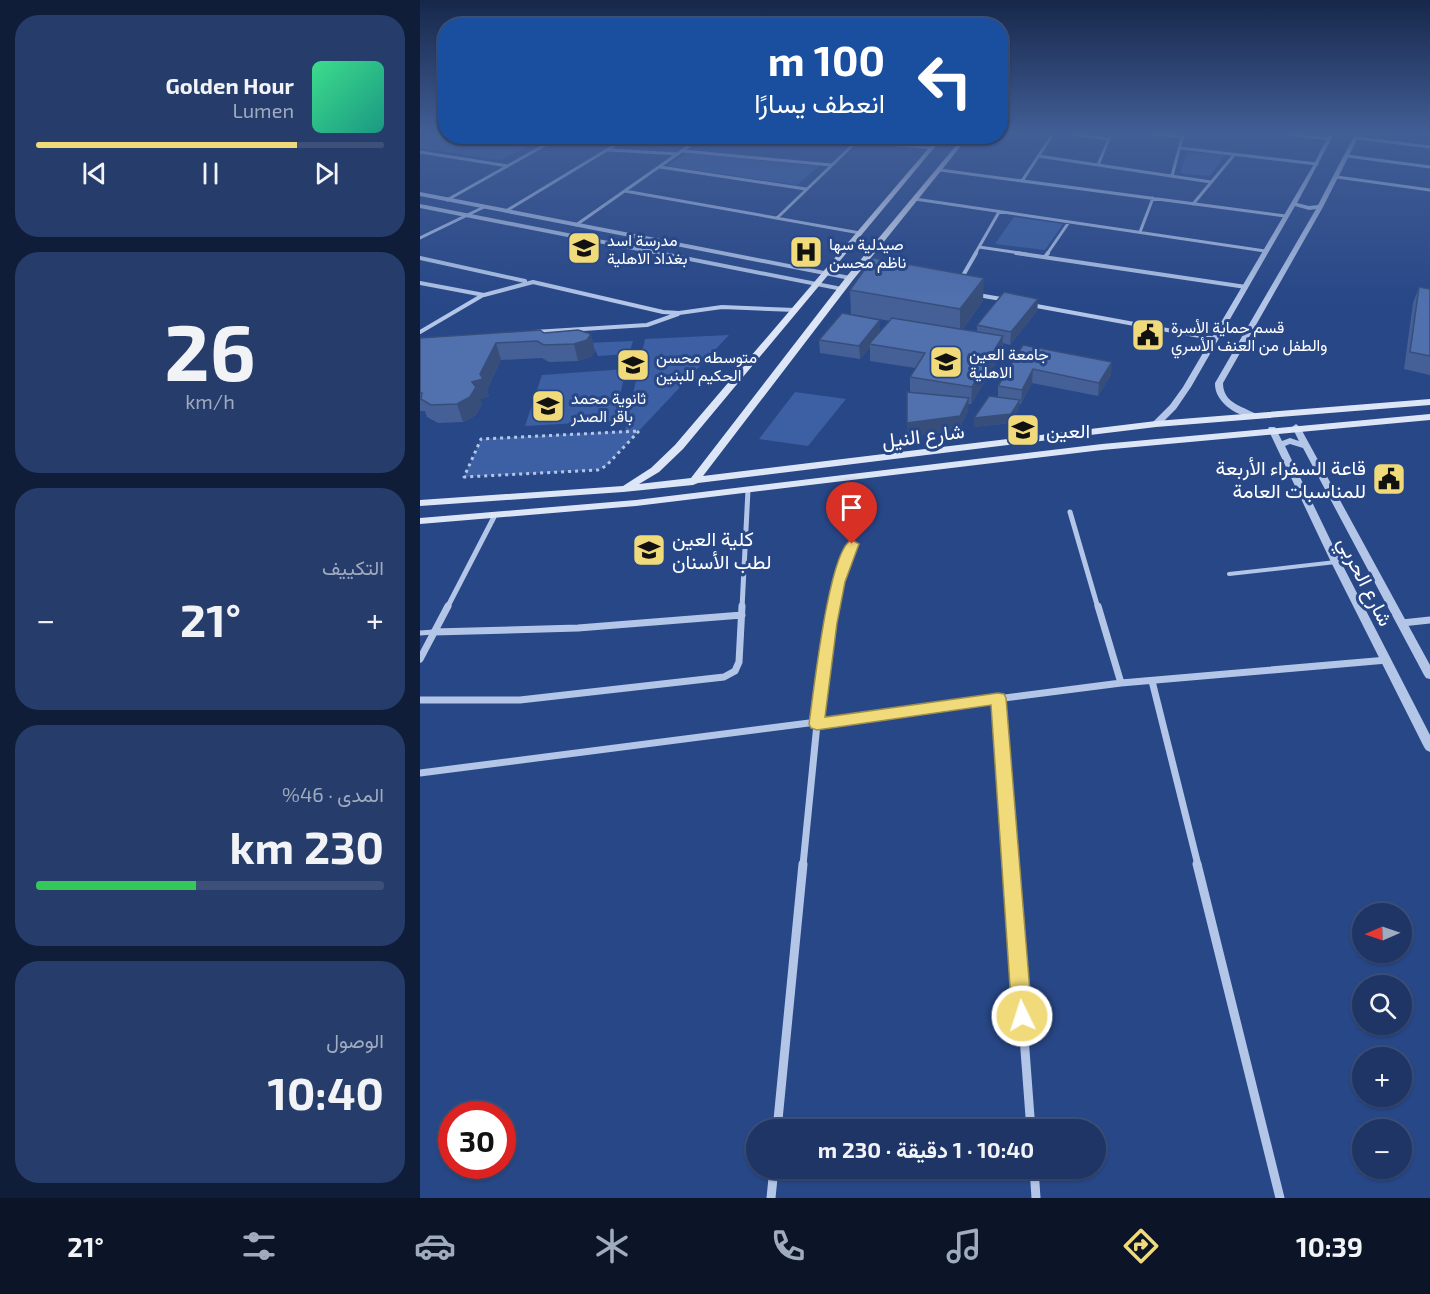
<!DOCTYPE html>
<html lang="ar">
<head>
<meta charset="utf-8">
<style>
	body { margin:0; font-family:"Exo 2",Vazirmatn,sans-serif; background:#263d6b; color:#f1f3f6; direction:rtl; height:100vh; display:flex; flex-direction:column; font-size:22px; white-space:nowrap }
	* { box-sizing:border-box; margin:0 }
	p { font-size:20px; color:#a1abbf }
	.icon { flex:none; width:33px; height:33px; fill:none; stroke:currentColor; stroke-width:2; stroke-linecap:round; stroke-linejoin:round }
	.map { position:relative; flex:1; overflow:hidden; direction:ltr }
	.panel { display:flex; flex-direction:column; gap:15px; padding:15px; background:#101d38; width:420px }
	.panel>* { flex:none }
	.guide { position:absolute; left:18px; top:18px; width:570px; height:126px; border-radius:24px; box-shadow:0 2px 4px #0004,0 0 0 2px #3c5079; direction:rtl; background:#1a4fa0; color:#fff; overflow:hidden }
	.needle { width:39px; rotate:268deg }
	.controls { position:absolute; left:932px; top:903px; display:grid; gap:12px }
	.controls a { display:grid; place-items:center; width:60px; height:60px; border-radius:50%; background:#1e3565; box-shadow:0 2px 4px #0004,0 0 0 2px #3c5079; font-size:30px }
	.speed { position:absolute; left:18px; top:1101px; display:flex; gap:12px; font-size:30px; font-weight:700; text-align:center }
	.speed>* { display:grid; place-content:center; width:78px; height:78px; border-radius:50%; background:#1e3565; box-shadow:0 2px 4px #0004,0 0 0 2px #3c5079; line-height:1 }
	.speed .limit { border:9px solid #d22; background:#fff; color:#111 }
	.pin { position:absolute; display:grid; place-items:center; width:51px; height:51px; color:#fff; margin:-62px -26px; border-radius:50% 50% 50% 0; rotate:-45deg; box-shadow:0 0 6px #0007 }
	.pin .icon { rotate:45deg }
	.me { position:absolute; width:66px; margin:-33px; rotate:356deg; stroke-linejoin:round; filter:drop-shadow(0 0 4px #0008) }
	.turn { display:flex; align-items:center; gap:21px; height:126px; padding:0 24px; font-size:27px }
	.turn .icon { width:78px; height:78px; stroke-width:2.5 }
	.turn b { display:block; font-size:42px; line-height:51px }
	.big { font-size:45px; font-weight:700; line-height:1.1 }
	.panel .tile { flex:1; display:flex; flex-direction:column; justify-content:center; gap:9px; min-width:0; padding:0 21px; border-radius:24px; background:#263d6b }
	.panel .dial { align-items:center; gap:0 }
	.dial b { font-size:78px; line-height:1 }
	.song { display:flex; align-items:center; gap:18px }
	.cover { width:72px; height:72px; border-radius:9px; background:linear-gradient(135deg,hsl(150 70% 55%),hsl(170 70% 35%)) }
	.played { height:6px; border-radius:3px; background:linear-gradient(90deg,#f0da79 75%,#3c5079 75%) }
	.keys { display:flex; justify-content:space-around; direction:ltr }
	.heat { display:flex; justify-content:space-between; align-items:center; font-size:33px; direction:ltr }
	.charge { height:9px; border-radius:4px; background:linear-gradient(90deg,#34c759 46%,#3c5079 0) }
	.trip { position:absolute; left:326px; top:1119px; width:360px; height:60px; border-radius:30px; background:#1e3565; box-shadow:0 2px 4px #0004,0 0 0 2px #3c5079; font-weight:700; line-height:60px; text-align:center; direction:rtl }
	.menu { display:flex; height:96px; justify-content:space-around; align-items:center; background:#0c1528; color:#a1abbf }
	.menu .icon { width:42px; height:42px }
	.menu .on { color:#f0da79 }
	.menu b { font-size:27px; color:#f1f3f6 }
	main { display:flex; flex:1; min-height:0 }
	.map>svg:first-child { display:block }
</style>
</head>
<body>
<main>
<div class="map">
<svg width="1010" height="1198" viewBox="0 0 1010 1198">
	<rect width="100%" height="100%" fill="#284787"/>
	<path fill="#3c60a3" d="M0,134l118,7 -38,19 -80,-12z
		M768,152l37,3 -15,21 -30,-3z
		M266,153l133,13 -22,19 -130,-19z
		M594,217l49,7 -18,26 -50,-6z
		M309,335l-123,131 -8,4 -134,7 17,-38 144,-8 20,-92z
		M213,341l-4,13 -31,2 -3,-6 -9,-7z
		M206,369l-12,52 -89,5 17,-51z
		M375,392l51,7 -38,47 -49,-7z"/>
	<g fill="none" stroke-linecap="round" stroke-linejoin="round">
		<path stroke="#b3c6e8" stroke-width="3" stroke-dasharray="3 4" stroke-linecap="butt" d="M219,431l-33,35 -8,4 -134,7 17,-38z"/>
		<path stroke="#b3c6e8" stroke-width="4" d="M809,574l107,-12"/>
		<path stroke="#b3c6e8" stroke-width="5" d="M0,633l14,-1"/>
		<path stroke="#b3c6e8" stroke-width="3" d="M649,134l40,5
			M733,134l30,3
			M867,134l42,5
			M109,136l26,3
			M378,136l134,12
			M936,138l74,9
			M760,148l137,16
			M189,150l69,4
			M263,151l148,14
			M0,152l88,14
			M618,156l173,26
			M927,156l83,11
			M678,165l13,-31
			M240,167l146,22
			M520,170l345,46
			M752,176l11,-42
			M917,177l93,13
			M602,181l31,-47
			M205,191l235,42
			M495,199l350,52
			M27,200l114,-64
			M773,204l41,-49
			M86,211l124,-75
			M357,218l79,-76
			M156,225l127,-89
			M720,232l13,-34
			M0,238l64,-31
			M559,247l47,7
			M555,254l24,-42
			M627,254l22,-32"/>
		<path stroke="#b3c6e8" stroke-width="4" d="M596,253l230,34
			M625,257l3,-4
			M0,258l105,23
			M541,279l15,-26
			M0,283l64,12 49,-13 130,30 16,1 43,-6 73,3
			M558,295l29,5
			M611,305l185,34
			M0,332l63,-37
			M114,332l113,-7 31,-11"/>
		<path stroke="#b3c6e8" stroke-width="5" d="M650,512l28,96
			M27,608l47,-91
			M322,608l6,-118
			M413,608l5,-26 14,-38"/>
		<path stroke="#b3c6e8" stroke-width="7" d="M678,606l23,77
			M982,623l28,-3
			M14,632l144,-4 164,-13
			M0,659l28,-53
			M732,681l46,184
			M578,698l13,167
			M0,700h100l204,-23 11,-6 4,-9 3,-56
			M0,773l701,-90 266,-23
			M383,865l14,-141 16,-118"/>
		<path stroke="#b3c6e8" stroke-width="9" d="M591,864l20,266
			M777,864l83,334
			M357,1130l26,-266
			M614,1168l2,30
			M351,1198l3,-30"/>
		<path fill="#b3c6e8" fill-rule="evenodd" d="M909,134h5l-37,69 12,3 9,-1 37,-71h5l-37,73 -100,176c0,22 22,23 36,33l-1,2c-18,1 -44,-15 -43,-35l101,-174 -7,1 -14,-4 -104,181 -15,22 -17,17h-6v-4l17,-17 13,-18 131,-223z
			M0,192l430,84 3,2 -3,2 -430,-84z
			M0,204l422,83 3,2 -3,2 -422,-83z
			M876,424l4,3 130,238v14l-4,-1 -2,-3 -121,-227 -13,-4 -5,2 56,116 89,173v17l-4,-2 -2,-3 -93,-185 -63,-133 1,-2h6l7,14 8,-3 9,3 -7,-14z"/>
		<path fill="#dde6f7" fill-rule="evenodd" d="M519,136h5l-261,313 -24,23 -20,12 52,-6 156,-202 117,-140h5l-116,144 -150,196 453,-55 274,-22v6l-274,22 -458,56 -5,2 -70,7 -203,14v-6l203,-14 28,-18 24,-23z
			M1010,414v6l-328,30 -466,56 -216,18v-6l216,-18 466,-56z"/>
	</g>
	<path fill="#456096" d="M999,287l11,2v86l-26,-6 9,-66z
		M430,290l133,11 -20,28 14,2v-6l61,-26 -1,12 -27,34 -7,-2 -1,10 -31,51h-3v7l-9,19 -52,7v-14l3,-31v-15l5,-9 -45,-7v-14l-10,12 -40,-6 -1,-13 61,-20v11l10,-10 -39,-7z
		M124,333l51,18 -4,6 -13,4 -29,1 -7,-4 -41,2 -14,30 2,6 -9,3 2,5 -6,11 -13,7 -25,1 -11,-6 -2,-6h-5v-73z
		M603,345l88,30 -13,21 -66,-13 -11,21h-2v5l-9,14 -36,4v-9l24,-21v-11z"/>
	<path fill="#384e7a" d="M564,278l-1,23 -23,32v-24z
		M618,299l-1,12 -27,34 1,-13z
		M460,320v13l-11,11 1,3 -10,12 -1,-13z
		M171,334l4,17 -4,6 -13,4 -4,-17z
		M583,336l-1,17 -31,51 1,-17z
		M76,343l5,17 -14,30 2,6 -9,3 2,5 -6,11 -13,7 -6,-18 15,-22 8,-8z
		M692,362l-1,13 -13,21 1,-13z
		M613,369l-1,14 -11,21 1,-14z
		M549,398l-1,13 -9,19 -52,7v-14z
		M600,400l-1,9 -9,14 -36,4v-9z"/>
	<path fill="#5070ae" stroke="#384e7a" stroke-width="1.5" d="M453,258l111,20 -24,31 -110,-19z
		M999,287l11,2v67l-20,-4z
		M584,292l34,7 -27,33 -34,-7z
		M422,313l38,7 -21,26 -40,-6z
		M472,318l111,18 -31,51 -62,-10 15,-24 -56,-9z
		M120,330l4,3 34,-3 13,4 -4,6 -13,4 -30,1 -7,-4 -41,2 -16,31 3,5 -11,3 4,5 -6,10 -13,7 -26,1 -10,-6 1,-6h-2v-55z
		M603,345l89,17 -13,21 -66,-14 -11,21 -24,-4z
		M487,392l62,6 -9,18 -53,7z
		M569,396l31,4 -9,14 -37,4z"/>
	<linearGradient id="sky" x2="0" y2="1"><stop stop-color="#16274a"/><stop offset="0.44" stop-color="#425e96"/><stop offset="1" stop-color="#425e96" stop-opacity="0"/></linearGradient>
	<rect width="1010" height="302" fill="url(#sky)"/>
	<path fill="#f0da79" stroke="#9c8e4f" stroke-width="1.5" d="M432,540l7,4 -14,38 -8,41 -12,94 173,-24 6,1 2,4 26,318 -3,7 -7,3 -7,-3 -3,-7 -21,-311 -174,25 -6,-2 -2,-4c4,-27 20,-178 43,-184z"/>
	<defs>
		<symbol id="school-square" viewBox="-11 -11 22 22"><rect x="-9" y="-9" width="18" height="18" rx="4" fill="#f0da79" stroke="#284787"/><path d="M0-5L7-2L0 1L-7-2ZM-4 1L0 2.5L4 1V4Q0 6-4 4Z" fill="#111"/></symbol>
		<symbol id="hospital-square" viewBox="-11 -11 22 22"><rect x="-9" y="-9" width="18" height="18" rx="4" fill="#f0da79" stroke="#284787"/><path d="M-5-5h3v3.5h4V-5h3V5h-3V1.5h-4V5h-3Z" fill="#111"/></symbol>
		<symbol id="civic-square" viewBox="-11 -11 22 22"><rect x="-9" y="-9" width="18" height="18" rx="4" fill="#f0da79" stroke="#284787"/><path d="M-.6-6.5H3V-4.5H.6V-3L4-1V1h2V6H-6V1h2V-1L-.6-3ZM-1.2 2.5V6h2.4V2.5Z" fill="#111"/></symbol>
		<symbol id="university-square" viewBox="-11 -11 22 22"><rect x="-9" y="-9" width="18" height="18" rx="4" fill="#f0da79" stroke="#284787"/><path d="M0-5L7-2L0 1L-7-2ZM-4 1L0 2.5L4 1V4Q0 6-4 4Z" fill="#111"/></symbol>
	</defs>
	<g fill-rule="evenodd">
		<use href="#school-square" x="145" y="229" width="38" height="38"/>
		<use href="#hospital-square" x="367" y="233" width="38" height="38"/>
		<use href="#civic-square" x="709" y="316" width="38" height="38"/>
		<use href="#university-square" x="507" y="343" width="38" height="38"/>
		<use href="#school-square" x="194" y="346" width="38" height="38"/>
		<use href="#school-square" x="109" y="387" width="38" height="38"/>
		<use href="#university-square" x="584" y="411" width="38" height="38"/>
		<use href="#civic-square" x="950" y="460" width="38" height="38"/>
		<use href="#university-square" x="210" y="531" width="38" height="38"/>
	</g>
	<g text-anchor="middle" dominant-baseline="central" stroke-width="6" stroke-linejoin="round" paint-order="stroke">
		<g font-size="16" fill="#fff" stroke="#284787" text-anchor="start">
			<text x="187" y="239">مدرسة اسد<tspan x="187" dy="18">بغداد الاهلية</tspan></text>
			<text x="409" y="243">صيدلية سها<tspan x="409" dy="18">ناظم محسن</tspan></text>
			<text x="751" y="326">قسم حماية الأسرة<tspan x="751" dy="18">والطفل من العنف الأسري</tspan></text>
			<text x="549" y="353">جامعة العين<tspan x="549" dy="18">الاهلية</tspan></text>
			<text x="236" y="356">متوسطه محسن<tspan x="236" dy="18">الحكيم للبنين</tspan></text>
			<text x="151" y="397">ثانوية محمد<tspan x="151" dy="18">باقر الصدر</tspan></text>
		</g>
		<g font-size="20" fill="#fff" stroke="#284787" text-anchor="start">
			<text x="626" y="430">العين</text>
			<text x="946" y="467" text-anchor="end">قاعة السفراء الأربعة<tspan x="946" dy="23">للمناسبات العامة</tspan></text>
			<text x="252" y="538">كلية العين<tspan x="252" dy="23">لطب الأسنان</tspan></text>
		</g>
		<g font-size="20" fill="#fff" stroke="#284787">
			<text transform="translate(503 435) rotate(-7)">شارع النيل</text>
			<text transform="translate(946 581) rotate(63)">شارع الحربي</text>
		</g>
	</g>
</svg>
<div class="controls">
<a><svg class="needle" viewBox="-14 -14 28 28"><path d="M0-13l5 13h-10z" fill="#e53935"/><path d="M0 13l5-13h-10z" fill="#a1abbf"/></svg></a>
<a><svg class="icon" aria-label="search" viewBox="0 0 24 24"><circle cx="10" cy="10" r="6"/><path d="M15 15l6 6"/></svg></a>
<a>+</a>
<a>−</a>
</div>
<div class="speed"><div class="limit">30</div></div>
<div class="pin" style="left:432px;top:544px;background:#d93025"><svg class="icon" aria-label="arrive" viewBox="0 0 24 24"><path d="M6 21V4h12l-3 4 3 4H6"/></svg></div>
<svg class="me" style="left:602px;top:1016px" viewBox="-20 -20 40 40"><circle r="17" fill="#f0da79" stroke="#fff" stroke-width="3"/><path d="M0-11L8 9 0 5-8 9z" fill="#fff"/></svg>
<div class="trip">10:40 · 1 دقيقة · 230 m</div>
<div class="guide">
<div class="turn"><svg class="icon" aria-label="left" viewBox="0 0 24 24"><path d="M17 20v-9H6M10 6l-5 5 5 5"/></svg><div><b>100 m</b>انعطف يسارًا</div></div>
</div>
</div>
<section class="panel">
<div class="tile">
<div class="song"><i class="cover"></i><div><b>Golden Hour</b><p>Lumen</p></div></div>
<div class="played"></div>
<div class="keys"><svg class="icon" aria-label="previous" viewBox="0 0 24 24"><path d="M18 5L8 12l10 7zM5 5v14"/></svg><svg class="icon" aria-label="pause" viewBox="0 0 24 24"><path d="M8 5v14M16 5v14"/></svg><svg class="icon" aria-label="next" viewBox="0 0 24 24"><path d="M6 5l10 7-10 7zM19 5v14"/></svg></div>
</div>
<div class="tile dial"><b>26</b><p>km/h</p></div>
<div class="tile"><p>التكييف</p>
<div class="heat"><a>−</a><b class="big">21°</b><a>+</a></div>
</div>
<div class="tile"><p>المدى · 46%</p><b class="big">230 km</b><div class="charge"></div></div>
<div class="tile"><p>الوصول</p><b class="big">10:40</b></div>
</section>
</main>
<nav class="menu">
<b>10:39</b>
<svg class="icon on" aria-label="directions" viewBox="0 0 24 24"><path d="M12 3l9 9-9 9-9-9zM9 14v-3h6M13 9l2 2-2 2"/></svg>
<svg class="icon" aria-label="music" viewBox="0 0 24 24"><path d="M9 18V5l10-2v13"/><circle cx="6" cy="18" r="3"/><circle cx="16" cy="16" r="3"/></svg>
<svg class="icon" aria-label="phone" viewBox="0 0 24 24"><path d="M5 4h4l2 5-3 2q2 4 5 5l2-3 5 2v4C11 20 4 13 5 4z"/></svg>
<svg class="icon" aria-label="climate" viewBox="0 0 24 24"><path d="M12 3v18M4 7l16 10M4 17L20 7"/></svg>
<svg class="icon" aria-label="car" viewBox="0 0 24 24"><path d="M5 17H2v-5l4-1 3-4h7l3 4 3 1v5h-3M9 17h6M6 11h13"/><circle cx="7" cy="17" r="2"/><circle cx="17" cy="17" r="2"/></svg>
<svg class="icon" aria-label="filters" viewBox="0 0 24 24"><path d="M4 7h16M4 17h16"/><circle cx="9" cy="7" r="2"/><circle cx="15" cy="17" r="2"/></svg>
<b>21°</b>
</nav>
</body>
</html>
